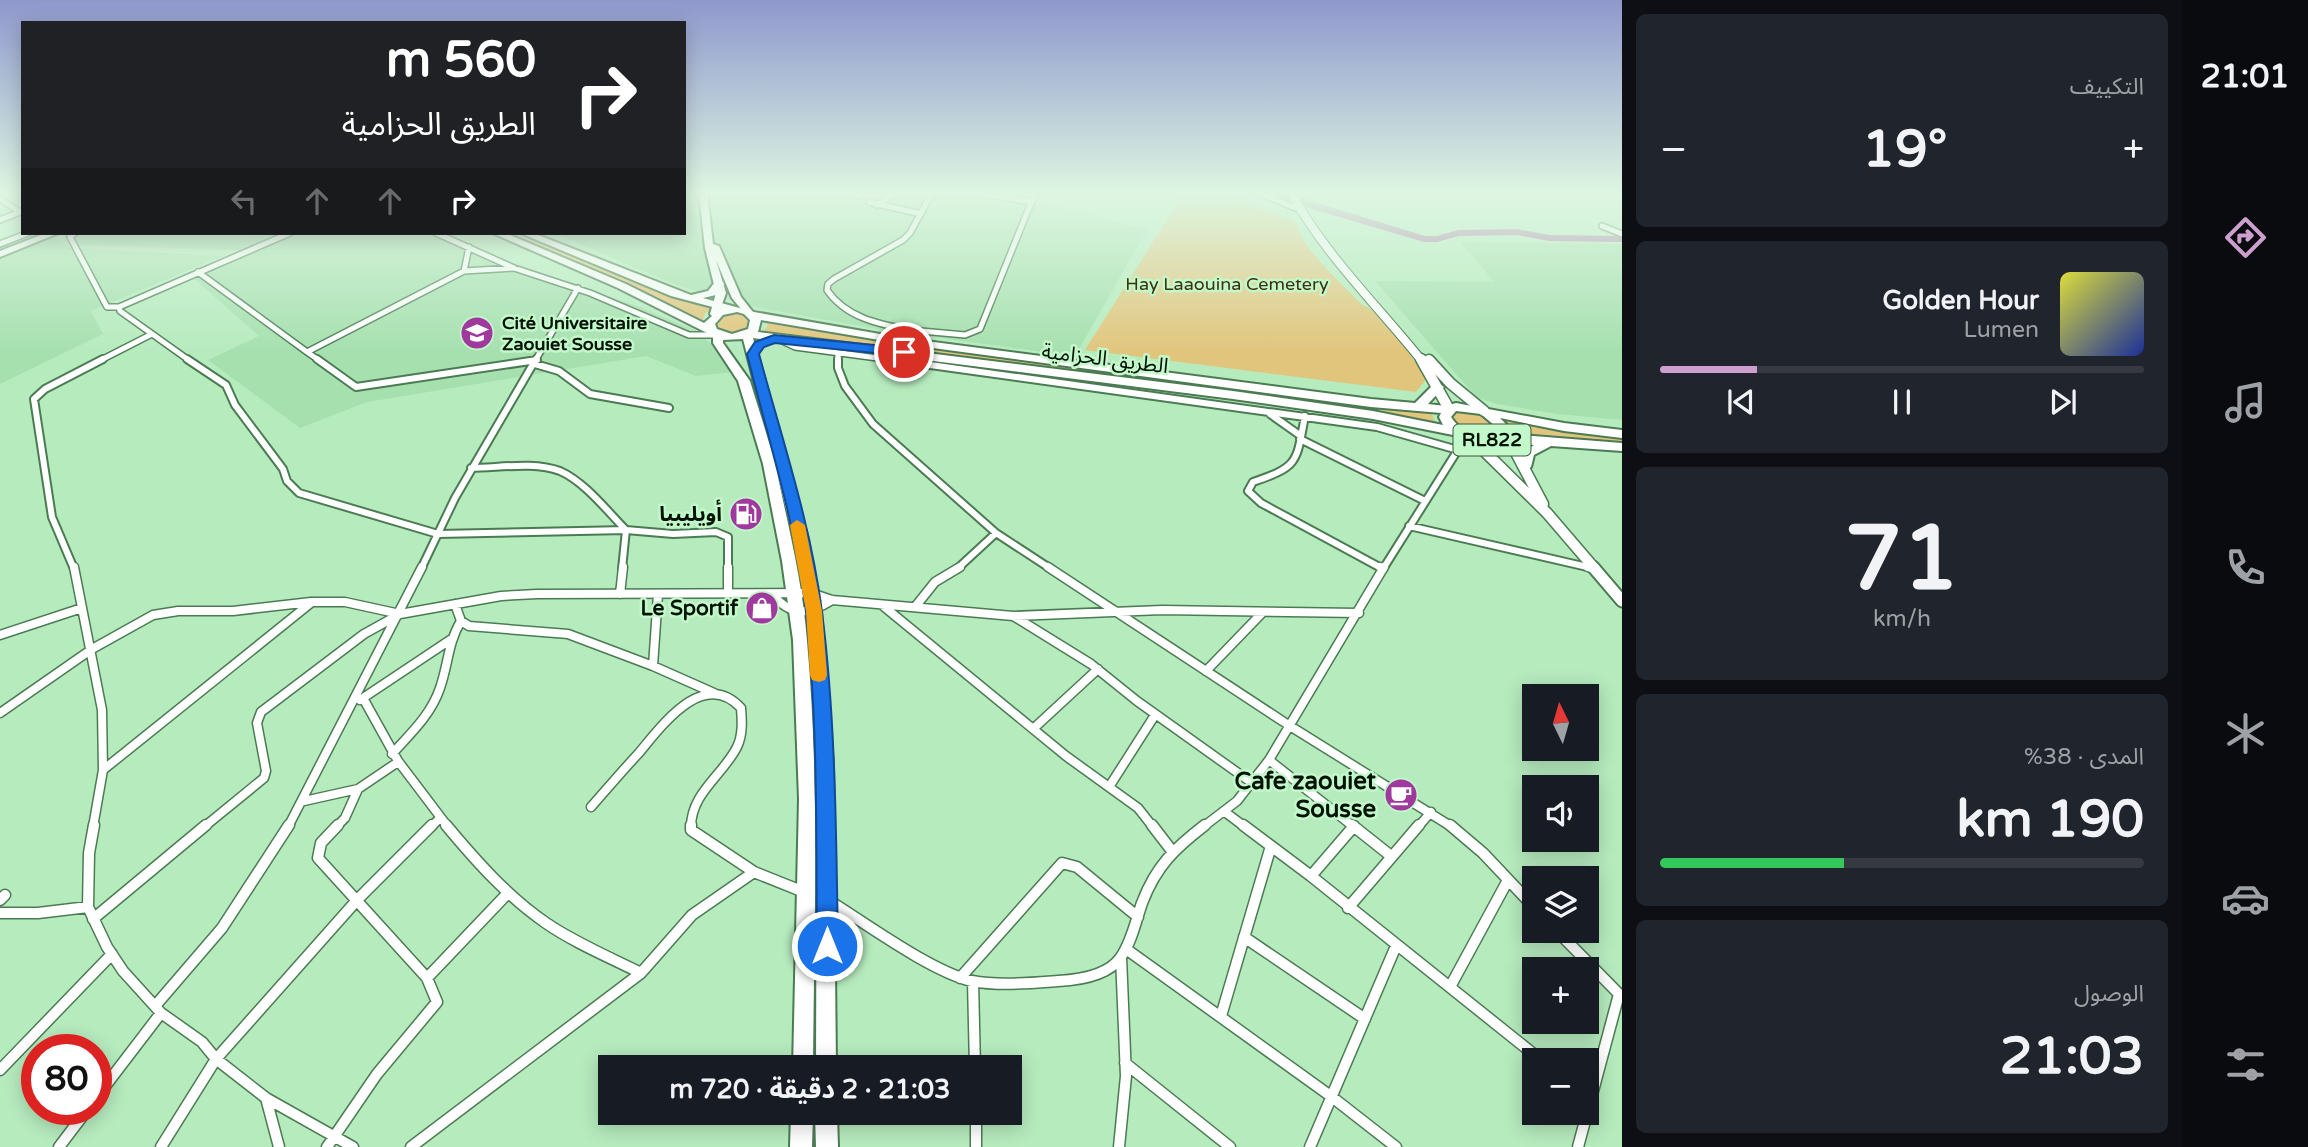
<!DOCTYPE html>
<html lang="ar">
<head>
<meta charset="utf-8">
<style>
	body { margin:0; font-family:"Varela Round","Noto Sans Arabic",sans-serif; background:#20242c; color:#f1f3f6; direction:rtl; height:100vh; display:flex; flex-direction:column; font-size:26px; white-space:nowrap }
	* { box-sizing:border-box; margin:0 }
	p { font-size:23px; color:#9ea1a6 }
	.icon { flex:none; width:38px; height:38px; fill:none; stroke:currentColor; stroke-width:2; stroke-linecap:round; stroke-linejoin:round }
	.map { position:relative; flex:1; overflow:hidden; direction:ltr }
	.side { display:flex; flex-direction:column; gap:14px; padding:14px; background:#0d0f14; width:560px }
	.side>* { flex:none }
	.hud { position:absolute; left:21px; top:21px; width:665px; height:214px; border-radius:0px; box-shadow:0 4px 18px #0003; direction:rtl; background:#202124; color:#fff; overflow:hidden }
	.needle { width:46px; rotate:355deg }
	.tools { position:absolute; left:1522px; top:684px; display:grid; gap:14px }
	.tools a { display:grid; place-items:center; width:77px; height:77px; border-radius:0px; background:#171b24; box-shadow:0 4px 18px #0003; font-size:35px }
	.speed { position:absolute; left:21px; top:1034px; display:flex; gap:14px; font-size:35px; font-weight:700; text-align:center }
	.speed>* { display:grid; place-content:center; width:91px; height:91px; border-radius:50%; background:#171b24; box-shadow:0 4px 18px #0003; line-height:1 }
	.speed .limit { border:10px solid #d22; background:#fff; color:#111 }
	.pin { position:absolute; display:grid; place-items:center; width:60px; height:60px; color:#fff; margin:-30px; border:4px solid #fff; border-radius:50%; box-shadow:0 2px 7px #0007 }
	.me { position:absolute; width:77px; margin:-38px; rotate:0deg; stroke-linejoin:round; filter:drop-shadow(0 0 5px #0008) }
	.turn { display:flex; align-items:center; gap:24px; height:147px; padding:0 35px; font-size:32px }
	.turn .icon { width:91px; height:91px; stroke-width:2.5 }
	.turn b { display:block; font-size:49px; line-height:60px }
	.lanes { display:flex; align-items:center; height:66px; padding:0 35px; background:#0003; justify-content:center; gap:35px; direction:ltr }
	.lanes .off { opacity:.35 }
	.big { font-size:52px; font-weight:700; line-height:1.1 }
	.side .widget { flex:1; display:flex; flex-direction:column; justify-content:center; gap:10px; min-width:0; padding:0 24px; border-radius:10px; background:#20242c }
	.side .dial { align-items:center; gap:0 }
	.dial b { font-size:91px; line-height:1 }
	.song { display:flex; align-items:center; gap:21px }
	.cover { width:84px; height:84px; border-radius:10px; background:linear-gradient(135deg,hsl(60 70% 55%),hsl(230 70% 35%)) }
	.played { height:7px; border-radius:4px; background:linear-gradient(90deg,#cd9fce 20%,#363941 20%) }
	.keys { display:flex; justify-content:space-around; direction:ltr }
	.heat { display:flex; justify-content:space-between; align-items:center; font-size:38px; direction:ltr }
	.charge { height:10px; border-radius:5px; background:linear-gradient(90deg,#34c759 38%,#363941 0) }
	.trip { position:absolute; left:598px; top:1055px; width:424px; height:70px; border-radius:0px; background:#171b24; box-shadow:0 4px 18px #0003; font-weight:700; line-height:70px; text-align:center; direction:rtl }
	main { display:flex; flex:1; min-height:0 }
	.menu { display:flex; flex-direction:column; width:126px; justify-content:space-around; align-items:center; background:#090b0e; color:#9ea1a6 }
	.menu .icon { width:49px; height:49px }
	.menu .selected { color:#cd9fce }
	.menu b { font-size:32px; color:#f1f3f6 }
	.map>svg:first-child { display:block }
</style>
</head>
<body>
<main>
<nav class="menu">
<b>21:01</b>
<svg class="icon selected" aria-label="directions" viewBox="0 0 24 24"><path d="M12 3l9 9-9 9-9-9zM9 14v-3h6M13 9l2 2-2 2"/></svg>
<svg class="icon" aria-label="music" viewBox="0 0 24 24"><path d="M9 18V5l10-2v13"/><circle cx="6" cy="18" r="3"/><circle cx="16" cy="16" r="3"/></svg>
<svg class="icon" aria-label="phone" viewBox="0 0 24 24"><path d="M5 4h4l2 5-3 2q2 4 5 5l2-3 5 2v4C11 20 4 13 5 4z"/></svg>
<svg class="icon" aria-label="climate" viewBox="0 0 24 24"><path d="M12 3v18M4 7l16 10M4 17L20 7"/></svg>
<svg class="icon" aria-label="car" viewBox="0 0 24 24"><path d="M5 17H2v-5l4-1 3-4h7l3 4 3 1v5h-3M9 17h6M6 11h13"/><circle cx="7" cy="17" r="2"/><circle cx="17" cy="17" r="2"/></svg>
<svg class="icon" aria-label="filters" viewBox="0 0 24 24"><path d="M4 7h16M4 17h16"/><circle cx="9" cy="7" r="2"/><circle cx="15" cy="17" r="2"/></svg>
</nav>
<section class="side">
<div class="widget"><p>التكييف</p>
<div class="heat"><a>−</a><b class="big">19°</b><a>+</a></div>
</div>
<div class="widget">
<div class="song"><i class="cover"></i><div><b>Golden Hour</b><p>Lumen</p></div></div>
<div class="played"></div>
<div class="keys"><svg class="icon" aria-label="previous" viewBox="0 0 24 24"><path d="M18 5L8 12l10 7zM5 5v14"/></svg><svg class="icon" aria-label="pause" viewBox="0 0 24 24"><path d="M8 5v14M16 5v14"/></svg><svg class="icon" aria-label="next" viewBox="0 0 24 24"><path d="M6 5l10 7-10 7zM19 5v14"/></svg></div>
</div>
<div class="widget dial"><b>71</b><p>km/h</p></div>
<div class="widget"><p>المدى · 38%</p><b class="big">190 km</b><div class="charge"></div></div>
<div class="widget"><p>الوصول</p><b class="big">21:03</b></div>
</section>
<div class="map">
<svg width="1622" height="1147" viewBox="0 0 1622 1147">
	<rect width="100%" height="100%" fill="#b6ebbe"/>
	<path fill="#a6e0af" d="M684,193h155l44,12 17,-12h130l-2,5 119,32 -72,126 -182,-24 -133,-24 -84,-23 -122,-52h130z
		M73,233h372l70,33 125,41 54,23 29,23 11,19 -38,4 -50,-20 -279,46 -67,26 -92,-68 51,-24 -66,-58 60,-27 -176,-6 -9,-10z
		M53,237l17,11 153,8 -132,55 12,23 -103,50v-127z
		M1461,242l161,2v176l-65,-6 -60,-10 -21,-7 -101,-116 119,1z"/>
	<path fill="#e2c57c" d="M1184,193h43l70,30c1,22 48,64 65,82 22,7 50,54 65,73l-11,14 -331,-42z
		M508,233l40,13 136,55 31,8 -10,4 -4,12 -156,-77z
		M737,313l13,6 -2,10 -16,5 -15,-5 -2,-7 5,-6z
		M765,320l258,40 348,46 59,4 6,14 -55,-12 -512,-67 -109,-10 8,-9z
		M1455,410l25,2 14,10 2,10c-16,11 -35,-1 -46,-14z
		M1504,419l52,10 66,8v9l-107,-8z"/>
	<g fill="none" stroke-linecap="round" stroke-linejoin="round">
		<path fill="#a86fa5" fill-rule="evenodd" d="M1284,193l141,43h12l21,-6 59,-1 32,6 73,1v6l-73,-1 -32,-6 -58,1 -22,6h-13l-156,-46 5,-3z"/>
		<defs>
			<path id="street-far3" d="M977,193l55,9
				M1253,193c21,3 28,11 46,16
				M858,196l3,-3
				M0,199l20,13
				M869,202l52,12
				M877,205l18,-12
				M0,220l23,-9
				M1602,226l20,8
				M75,233l-5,4 37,70h12
				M436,233l78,35 76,25 99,42h28
				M0,244l28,-11
				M464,271l5,-24
				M198,272l109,80 157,-81 50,-3
				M910,330c-31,-6 -64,-12 -83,-40l1,-6 6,-5 69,-39 7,-7 22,-40
				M780,340l15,7 105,14
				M907,342l3,-12 55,5 15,-6 55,-136
				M307,352l13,9
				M838,353v8
				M99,361l51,-26
				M190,361l-70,-50 -1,-4 171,-74
				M530,361l7,-1
				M535,361l43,-73"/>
			<path id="street-far2" d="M187,359l39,26 9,20 48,64 4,12 12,12 139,41 188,-4 47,4 43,-2 12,5v32
				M317,359l39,28 181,-27
				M838,359v9l7,18 28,38 123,109 55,36
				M887,359l490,68 81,23
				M535,364l24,7 31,23 79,14
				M1270,414l31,22
				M1305,416c-9,46 -5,50 -52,66l-5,9 13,12 122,66
				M1300,439l125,62
				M471,468c27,0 63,-7 89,3 25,11 47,40 66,59l-4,39
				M1409,526l187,43
				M74,569l-22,-52 -18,-118 11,-10 58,-30
				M421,569l34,-71 81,-139
				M957,569l39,-36
				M1383,569l83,-132"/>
			<path id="street-far1" d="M74,567l28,143 1,60 -10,57
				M728,567v27
				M1048,567l242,159 162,101
				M1380,567l3,2
				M1588,567l8,2
				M620,594l3,-27
				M772,594c19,23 36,21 60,6
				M455,604l6,17 8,5 99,8 85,32 61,27
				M882,605l184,151 72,52 15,19
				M915,607l20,-25 25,-15
				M1015,617l76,47 46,37 115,82
				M0,635l82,-27
				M653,666l5,-72
				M1206,671l57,-59
				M363,698l35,63 50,66
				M360,700l90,-60
				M0,713l92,-64 61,-34 25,-4h55l78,-9
				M1033,729l65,-60
				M392,754c18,-20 39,-39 48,-66 8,-22 8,-46 21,-67
				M1269,760l85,67
				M103,770l209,-168h33l55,12
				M1109,787l46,-72
				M304,801l54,-12 40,-27
				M591,807c16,-18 31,-36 47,-53 23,-27 65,-87 103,-46 1,12 2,27 -4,39 -14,28 -46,46 -46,80
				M1225,812l20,15
				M204,827l60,-49 2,-7 -9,-48 4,-11 103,-78 36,-20 101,-18 36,-2 274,-1 21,7 181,16 149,-6 197,3
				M288,827l134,-260
				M336,827l9,-9 13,-29
				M431,827l8,-8
				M1203,827l34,-26 32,-41 115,-193
				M1418,827l13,-15"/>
			<path id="street" d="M94,825l-5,28 -1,54 19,40 16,24 38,42 41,29 14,17 50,39 13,49
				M446,825c30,36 62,72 100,98 29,20 63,34 95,50
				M691,825v5l63,42 50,20
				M1152,825l20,26
				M1243,825l68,51 230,184
				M1352,825l39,31
				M1450,825l33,28 52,55
				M1311,876l43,-50
				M0,900l5,-5
				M828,900c37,23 104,72 144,81 27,5 59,2 86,0 20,-1 50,-5 63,-24 11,-16 15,-37 21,-54 14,-37 33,-55 63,-78
				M1348,908l71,-83
				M0,913h38l50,-6
				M93,919l113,-94
				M1557,931l63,64
				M1244,937l121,82
				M1126,949l206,148 64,50
				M427,978l81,-85
				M960,978l102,-115 15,4 61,50
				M973,981l2,87
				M1450,987l58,-107
				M155,1006l67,-78 67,-103
				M1221,1016l50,-170
				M1125,1063l105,84
				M0,1070l112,-116
				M96,1098l65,-85
				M266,1098l87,49
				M976,1113v34
				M59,1147l28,-37
				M161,1147l55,-88 142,-160 74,-74
				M327,1147l50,-73 60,-72 -10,-24 -109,-120 3,-15 17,-18
				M411,1147l230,-174 51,-58 62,-43
				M1119,1147l7,-71 -5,-119
				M1310,1147l86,-201
				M1578,1147l41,-153"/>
			<path id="secondary-far2" d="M1291,193c35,63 86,112 131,168"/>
			<path id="secondary-far1" d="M1421,359l28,50
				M1429,360l21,23 34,28
				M1505,432l38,72
				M1471,438l76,75 48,56"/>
			<path id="secondary" d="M1593,567l29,34"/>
			<path id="primary" d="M699,193h8l6,51 6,2 22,51 12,15 -2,2h-6l-13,-16 -16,-38 10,33 -8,23h-6l-2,-2 6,-21 -11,-45z"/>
			<path id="highway" d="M46,233h13l-59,24v-6z
				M492,233h13l121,51 78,39 16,-14 -49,-13 -151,-63h13l158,62 17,-4 7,-9h8l1,2 -8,11 -13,3 51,14 149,26 468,61 44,4 19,-19 4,-1 6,4 -16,17 18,2 10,-3 108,20 58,7v8l-58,-7 -64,-13 7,7v9l115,9v8l-71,-5 -17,9 -3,12 -6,4 -6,-4 3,-14 12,-8 -36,-3 -21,2 -24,-9 -80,-16 -140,-20 -480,-61 55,201 13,72 12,154 3,303h-20l1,-303 -10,-154 -13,-72 -17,-66c12,56 26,112 30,168 13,142 7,285 6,427h-20l6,-269 -6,-159 -11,-79 -19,-97 -25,-83 -25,-38v-7l-95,-48zM737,312l7,2 6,6 -2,9 -16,5 -15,-5 -2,-5 8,-9zM761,320l142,24 468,63 70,6 -2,4 4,8 -70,-14 -140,-20 -475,-59zM743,339l30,116 -23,-74 -27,-38v-3zM1456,411l25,3 14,12v7c-17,8 -34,-1 -44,-16z
				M791,1113h22l-1,34h-22z
				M815,1113h22l1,34h-22z"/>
		</defs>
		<use href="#street-far3" stroke="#4b7b53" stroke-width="8"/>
		<use href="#street-far2" stroke="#4b7b53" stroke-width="10"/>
		<use href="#street-far1" stroke="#4b7b53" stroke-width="11"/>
		<use href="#street" stroke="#4b7b53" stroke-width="13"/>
		<use href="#secondary-far2" stroke="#4b7b53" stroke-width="10"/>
		<use href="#secondary-far1" stroke="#4b7b53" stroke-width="13"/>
		<use href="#secondary" stroke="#4b7b53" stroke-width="15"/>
		<use href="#primary" stroke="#4b7b53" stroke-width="4"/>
		<use href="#highway" stroke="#4b7b53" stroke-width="4"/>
		<use href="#street-far3" stroke="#fff" stroke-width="5"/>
		<use href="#street-far2" stroke="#fff" stroke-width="6"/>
		<use href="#street-far1" stroke="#fff" stroke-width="8"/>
		<use href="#street" stroke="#fff" stroke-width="10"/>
		<use href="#secondary-far2" stroke="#fff" stroke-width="8"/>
		<use href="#secondary-far1" stroke="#fff" stroke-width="10"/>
		<use href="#secondary" stroke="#fff" stroke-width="11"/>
		<use href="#primary" fill="#fff" fill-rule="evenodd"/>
		<use href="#highway" fill="#fff" fill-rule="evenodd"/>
	</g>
	<linearGradient id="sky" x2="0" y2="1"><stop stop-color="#8e98cd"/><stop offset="0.55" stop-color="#def6e2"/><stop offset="1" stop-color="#def6e2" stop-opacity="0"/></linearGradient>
	<rect width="1622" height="353" fill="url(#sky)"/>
	<path fill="#1a73e8" stroke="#114b97" stroke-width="2" d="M774,335l130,13 7,4 -7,4 -129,-13 -11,4 -5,7c23,85 52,171 63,258 14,111 14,223 16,334l-3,8 -8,3 -7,-3 -3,-8c-1,-111 1,-223 -11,-334 -10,-87 -38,-173 -59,-258l8,-12z"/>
	<path fill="#f59e0b" d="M797,520l8,5 17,86 5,64 -2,5 -6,2 -7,-2 -2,-5 -4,-64 -16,-86z"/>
	<defs>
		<symbol id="university-disc" viewBox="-11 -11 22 22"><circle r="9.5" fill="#a0399d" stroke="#c3f8ca"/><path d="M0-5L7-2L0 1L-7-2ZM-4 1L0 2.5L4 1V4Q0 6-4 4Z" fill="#fff"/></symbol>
		<symbol id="fuel-disc" viewBox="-11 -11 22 22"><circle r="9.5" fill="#a0399d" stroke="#c3f8ca"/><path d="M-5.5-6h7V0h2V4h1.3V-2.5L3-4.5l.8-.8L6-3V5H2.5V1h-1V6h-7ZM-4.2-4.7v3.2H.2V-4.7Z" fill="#fff"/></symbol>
		<symbol id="shop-disc" viewBox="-11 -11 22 22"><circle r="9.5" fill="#a0399d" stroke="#c3f8ca"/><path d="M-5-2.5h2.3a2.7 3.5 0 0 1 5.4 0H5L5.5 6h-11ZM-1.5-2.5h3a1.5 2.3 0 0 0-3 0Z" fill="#fff"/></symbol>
		<symbol id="cafe-disc" viewBox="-11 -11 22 22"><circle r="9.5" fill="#a0399d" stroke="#c3f8ca"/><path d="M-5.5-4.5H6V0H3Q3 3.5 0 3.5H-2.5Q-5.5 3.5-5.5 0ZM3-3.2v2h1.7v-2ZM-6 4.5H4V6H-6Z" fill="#fff"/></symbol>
	</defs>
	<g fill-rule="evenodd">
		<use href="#university-disc" x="458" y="314" width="38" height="38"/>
		<use href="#fuel-disc" x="727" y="495" width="38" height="38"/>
		<use href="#shop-disc" x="743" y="589" width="38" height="38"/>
		<use href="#cafe-disc" x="1382" y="776" width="38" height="38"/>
	</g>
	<g text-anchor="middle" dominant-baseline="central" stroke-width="5" stroke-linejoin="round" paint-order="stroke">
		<g font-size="18" fill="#3e310e" stroke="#c3f8ca">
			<text x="1227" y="284">Hay Laaouina Cemetery</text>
		</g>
		<g font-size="18" font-weight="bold" fill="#021305" stroke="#c3f8ca" text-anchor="start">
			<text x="502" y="323">Cité Universitaire<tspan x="502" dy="21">Zaouiet Sousse</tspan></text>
		</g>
		<rect fill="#c3f8ca" stroke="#3c5840" stroke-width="2" x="1453.5" y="424.5" width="77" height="31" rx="5"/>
		<g font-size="19" font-weight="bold" fill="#021305">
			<text x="1492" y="440">RL822</text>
		</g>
		<g font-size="21" fill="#021305" stroke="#c3f8ca">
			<text transform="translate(1105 359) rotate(7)">الطريق الحزامية</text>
		</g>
		<g font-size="21" font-weight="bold" fill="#021305" stroke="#c3f8ca" text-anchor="end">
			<text x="722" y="514">أويليبيا</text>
			<text x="738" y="608">Le Sportif</text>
		</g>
		<g font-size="24" font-weight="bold" fill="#021305" stroke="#c3f8ca" text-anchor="end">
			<text x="1376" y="781">Cafe zaouiet<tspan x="1376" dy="28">Sousse</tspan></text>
		</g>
	</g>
</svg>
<div class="tools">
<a><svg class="needle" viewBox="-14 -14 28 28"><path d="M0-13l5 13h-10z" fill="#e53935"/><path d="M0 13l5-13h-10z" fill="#9ea1a6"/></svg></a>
<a><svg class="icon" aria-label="sound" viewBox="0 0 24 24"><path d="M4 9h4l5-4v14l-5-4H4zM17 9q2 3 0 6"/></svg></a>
<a><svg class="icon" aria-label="layers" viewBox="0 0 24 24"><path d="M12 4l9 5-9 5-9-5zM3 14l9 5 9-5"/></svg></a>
<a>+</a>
<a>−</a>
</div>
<div class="speed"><div class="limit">80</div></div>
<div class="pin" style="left:904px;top:352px;background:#d93025"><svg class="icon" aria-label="arrive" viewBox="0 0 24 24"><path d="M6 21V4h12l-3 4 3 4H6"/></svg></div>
<svg class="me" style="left:827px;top:946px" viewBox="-20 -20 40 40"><circle r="17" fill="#1a73e8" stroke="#fff" stroke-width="3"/><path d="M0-11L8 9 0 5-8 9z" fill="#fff"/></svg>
<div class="trip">21:03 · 2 دقيقة · 720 m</div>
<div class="hud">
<div class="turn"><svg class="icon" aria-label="right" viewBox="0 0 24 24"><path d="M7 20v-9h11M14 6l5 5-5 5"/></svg><div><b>560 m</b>الطريق الحزامية</div></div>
<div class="lanes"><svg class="icon off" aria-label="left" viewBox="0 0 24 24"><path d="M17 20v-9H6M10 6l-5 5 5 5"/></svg><svg class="icon off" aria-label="ahead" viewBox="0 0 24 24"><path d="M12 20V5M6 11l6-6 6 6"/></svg><svg class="icon off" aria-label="ahead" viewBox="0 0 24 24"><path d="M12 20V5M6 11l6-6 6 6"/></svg><svg class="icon" aria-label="right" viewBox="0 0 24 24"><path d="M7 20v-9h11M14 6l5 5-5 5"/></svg></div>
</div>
</div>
</main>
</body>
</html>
